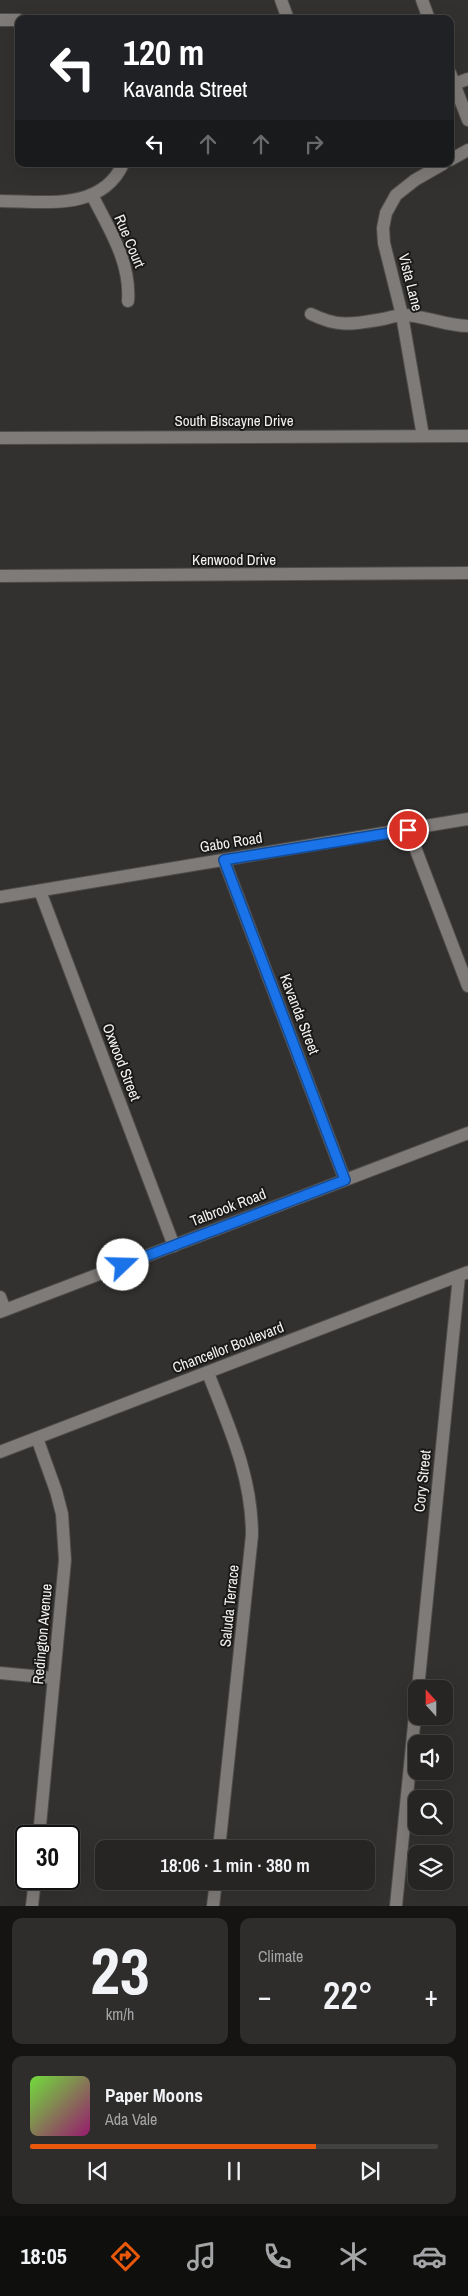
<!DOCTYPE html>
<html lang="en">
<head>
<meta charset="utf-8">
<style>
	body { margin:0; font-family:"Archivo Narrow",sans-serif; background:#2e2d2b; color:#f1f3f6; height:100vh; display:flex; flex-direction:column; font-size:19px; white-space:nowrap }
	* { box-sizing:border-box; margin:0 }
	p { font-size:16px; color:#a4a5a6 }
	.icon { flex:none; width:28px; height:28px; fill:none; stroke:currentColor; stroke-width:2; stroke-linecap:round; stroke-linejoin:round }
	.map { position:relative; height:1906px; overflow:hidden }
	.drawer { display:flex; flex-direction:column; gap:12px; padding:12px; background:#151413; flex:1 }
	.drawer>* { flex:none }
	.banner { position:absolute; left:15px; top:15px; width:439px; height:152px; border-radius:10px; box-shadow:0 5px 20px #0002,0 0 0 1px #424241; background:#202124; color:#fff; overflow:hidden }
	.needle { width:32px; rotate:339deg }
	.fabs { position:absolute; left:408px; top:1680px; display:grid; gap:10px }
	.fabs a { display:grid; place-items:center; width:45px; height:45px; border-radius:10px; background:#262523; box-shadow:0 5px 20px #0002,0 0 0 1px #424241; font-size:25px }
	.speed { position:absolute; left:15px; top:1825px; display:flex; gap:10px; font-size:25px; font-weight:700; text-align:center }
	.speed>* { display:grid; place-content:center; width:65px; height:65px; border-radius:50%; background:#262523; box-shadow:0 5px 20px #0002,0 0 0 1px #424241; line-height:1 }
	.speed .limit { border:2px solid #111; border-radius:8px; background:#fff; color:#111 }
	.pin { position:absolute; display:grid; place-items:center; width:42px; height:42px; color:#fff; margin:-21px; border:2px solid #fff; border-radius:50%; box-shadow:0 1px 5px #0007 }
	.me { position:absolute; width:55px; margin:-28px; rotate:69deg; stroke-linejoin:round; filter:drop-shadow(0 0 4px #0008) }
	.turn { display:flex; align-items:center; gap:18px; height:105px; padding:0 25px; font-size:22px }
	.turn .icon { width:65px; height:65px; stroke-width:2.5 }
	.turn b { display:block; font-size:35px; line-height:42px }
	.lanes { display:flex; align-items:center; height:48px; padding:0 25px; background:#0003; justify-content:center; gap:25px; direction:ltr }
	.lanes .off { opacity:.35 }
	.big { font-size:38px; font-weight:600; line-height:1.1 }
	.drawer .tile { flex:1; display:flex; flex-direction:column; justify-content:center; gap:8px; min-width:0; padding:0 18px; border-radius:10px; background:#2e2d2b }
	.drawer .dial { align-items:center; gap:0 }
	.dial b { font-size:65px; line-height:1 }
	.song { display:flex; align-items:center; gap:15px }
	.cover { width:60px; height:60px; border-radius:8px; background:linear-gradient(135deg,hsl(100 70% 55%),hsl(320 70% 35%)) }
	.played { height:5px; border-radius:2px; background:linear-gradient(90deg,#ea580c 70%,#424241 70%) }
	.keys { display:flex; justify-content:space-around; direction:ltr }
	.heat { display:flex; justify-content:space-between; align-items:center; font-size:28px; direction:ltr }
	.drawer .tiles { flex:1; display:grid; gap:12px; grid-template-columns:1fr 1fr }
	.tile:last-child { grid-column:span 2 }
	.trip { position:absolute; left:95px; top:1840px; width:280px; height:50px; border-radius:10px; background:#262523; box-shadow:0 5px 20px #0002,0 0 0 1px #424241; font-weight:600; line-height:50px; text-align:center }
	.dock { display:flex; height:80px; justify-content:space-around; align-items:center; background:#0f0f0e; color:#a4a5a6 }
	.dock .icon { width:35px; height:35px }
	.dock .selected { color:#ea580c }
	.dock b { font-size:22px; color:#f1f3f6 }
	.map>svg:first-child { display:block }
</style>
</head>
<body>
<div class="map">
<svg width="468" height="1906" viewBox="0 0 468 1906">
	<rect width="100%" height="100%" fill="#33312f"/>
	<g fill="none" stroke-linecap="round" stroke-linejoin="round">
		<defs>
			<path id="minor" d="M281,0l7,19
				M422,0l7,19
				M0,20h19
				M450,73l18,47
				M454,84l14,-5
				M450,160l18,-10
				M92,195c17,34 39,67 36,106
				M0,201c43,0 101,11 123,-37
				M311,314c28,14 43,10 72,5 6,-1 13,-4 19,-4 22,0 43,11 66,11
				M423,436l-21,-121 -18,-72 -1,-15 3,-15 10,-18 19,-15 28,-16
				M0,438l468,-2
				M0,576l468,-3
				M408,829l60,157
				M224,860l121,320
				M40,891l134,355
				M0,897l468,-78
				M0,1297l5,13
				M0,1312l468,-179
				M208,1373c21,54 44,103 44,162l-33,314
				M37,1438l19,53 6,23 3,46 -26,276
				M0,1452l468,-180
				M0,1673l54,5
				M418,1689l41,-413
				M32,1906l3,-27
				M213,1906l3,-25
				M396,1906l20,-201"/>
		</defs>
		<use href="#minor" stroke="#4f4d4b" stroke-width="14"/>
		<use href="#minor" stroke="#7e7b79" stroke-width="12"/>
	</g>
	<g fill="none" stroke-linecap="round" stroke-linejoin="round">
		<defs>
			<path id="route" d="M123,1265l222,-85 -121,-320 184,-30"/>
		</defs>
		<use href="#route" stroke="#114b97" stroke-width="12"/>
		<use href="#route" stroke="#1a73e8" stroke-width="9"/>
	</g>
	<g text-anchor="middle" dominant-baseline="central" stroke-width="4" stroke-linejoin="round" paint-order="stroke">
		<g font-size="15" fill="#f3f2f0" stroke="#1a1918">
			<text transform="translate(130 241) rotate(67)">Rue Court</text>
			<text transform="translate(411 282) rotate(76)">Vista Lane</text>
			<text x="234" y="420">South Biscayne Drive</text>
			<text x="234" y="559">Kenwood Drive</text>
			<text transform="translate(231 842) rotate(-9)">Gabo Road</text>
			<text transform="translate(300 1014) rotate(69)">Kavanda Street</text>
			<text transform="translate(122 1062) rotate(69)">Oxwood Street</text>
			<text transform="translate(228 1207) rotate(-21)">Talbrook Road</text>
			<text transform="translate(228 1347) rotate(-21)">Chancellor Boulevard</text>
			<text transform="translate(422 1481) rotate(-84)">Cory Street</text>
			<text transform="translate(229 1606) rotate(-84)">Saluda Terrace</text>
			<text transform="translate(42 1634) rotate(-85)">Redington Avenue</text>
		</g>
	</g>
</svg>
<div class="fabs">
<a><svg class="needle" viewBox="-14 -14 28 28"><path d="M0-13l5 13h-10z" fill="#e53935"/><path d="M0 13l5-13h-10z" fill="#a4a5a6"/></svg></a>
<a><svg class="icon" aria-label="sound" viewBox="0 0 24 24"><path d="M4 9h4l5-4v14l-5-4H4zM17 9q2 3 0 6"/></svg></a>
<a><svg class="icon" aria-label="search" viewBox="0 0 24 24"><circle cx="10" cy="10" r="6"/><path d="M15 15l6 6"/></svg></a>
<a><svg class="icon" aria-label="layers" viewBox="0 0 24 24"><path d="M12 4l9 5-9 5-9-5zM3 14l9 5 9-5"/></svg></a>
</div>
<div class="speed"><div class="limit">30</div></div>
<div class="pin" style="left:408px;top:830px;background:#d93025"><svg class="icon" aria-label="arrive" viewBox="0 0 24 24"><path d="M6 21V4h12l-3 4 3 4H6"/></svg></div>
<svg class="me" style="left:123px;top:1265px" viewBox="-20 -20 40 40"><circle r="19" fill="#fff"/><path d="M0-13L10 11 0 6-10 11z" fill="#1a73e8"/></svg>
<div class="trip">18:06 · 1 min · 380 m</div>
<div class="banner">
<div class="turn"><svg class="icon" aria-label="left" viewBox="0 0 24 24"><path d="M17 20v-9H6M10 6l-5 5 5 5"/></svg><div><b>120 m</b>Kavanda Street</div></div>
<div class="lanes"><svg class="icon" aria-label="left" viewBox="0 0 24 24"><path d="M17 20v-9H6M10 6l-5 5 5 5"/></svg><svg class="icon off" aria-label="ahead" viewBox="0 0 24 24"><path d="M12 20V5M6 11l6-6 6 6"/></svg><svg class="icon off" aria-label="ahead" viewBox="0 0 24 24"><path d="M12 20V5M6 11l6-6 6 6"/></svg><svg class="icon off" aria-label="right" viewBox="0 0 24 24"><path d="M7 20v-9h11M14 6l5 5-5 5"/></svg></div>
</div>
</div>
<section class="drawer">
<div class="tiles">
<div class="tile dial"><b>23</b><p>km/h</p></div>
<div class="tile"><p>Climate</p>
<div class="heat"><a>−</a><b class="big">22°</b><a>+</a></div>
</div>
<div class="tile">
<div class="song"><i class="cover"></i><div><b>Paper Moons</b><p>Ada Vale</p></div></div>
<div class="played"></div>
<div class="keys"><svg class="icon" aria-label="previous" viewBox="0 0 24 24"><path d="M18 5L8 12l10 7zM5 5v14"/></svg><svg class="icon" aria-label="pause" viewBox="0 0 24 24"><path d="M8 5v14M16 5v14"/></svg><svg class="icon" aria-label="next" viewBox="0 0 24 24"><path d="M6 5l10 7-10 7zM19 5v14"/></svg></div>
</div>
</div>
</section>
<nav class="dock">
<b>18:05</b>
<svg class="icon selected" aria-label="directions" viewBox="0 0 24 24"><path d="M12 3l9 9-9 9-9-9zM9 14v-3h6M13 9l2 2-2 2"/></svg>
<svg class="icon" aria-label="music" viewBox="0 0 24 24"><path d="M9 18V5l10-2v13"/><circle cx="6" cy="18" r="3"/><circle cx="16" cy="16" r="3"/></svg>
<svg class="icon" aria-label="phone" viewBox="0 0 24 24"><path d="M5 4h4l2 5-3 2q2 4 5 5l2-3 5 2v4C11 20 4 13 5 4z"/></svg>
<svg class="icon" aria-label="climate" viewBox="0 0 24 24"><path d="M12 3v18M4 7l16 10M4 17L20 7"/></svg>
<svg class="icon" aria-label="car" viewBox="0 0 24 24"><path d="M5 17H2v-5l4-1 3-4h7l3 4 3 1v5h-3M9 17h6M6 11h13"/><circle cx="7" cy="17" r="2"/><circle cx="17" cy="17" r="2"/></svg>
</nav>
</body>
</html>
